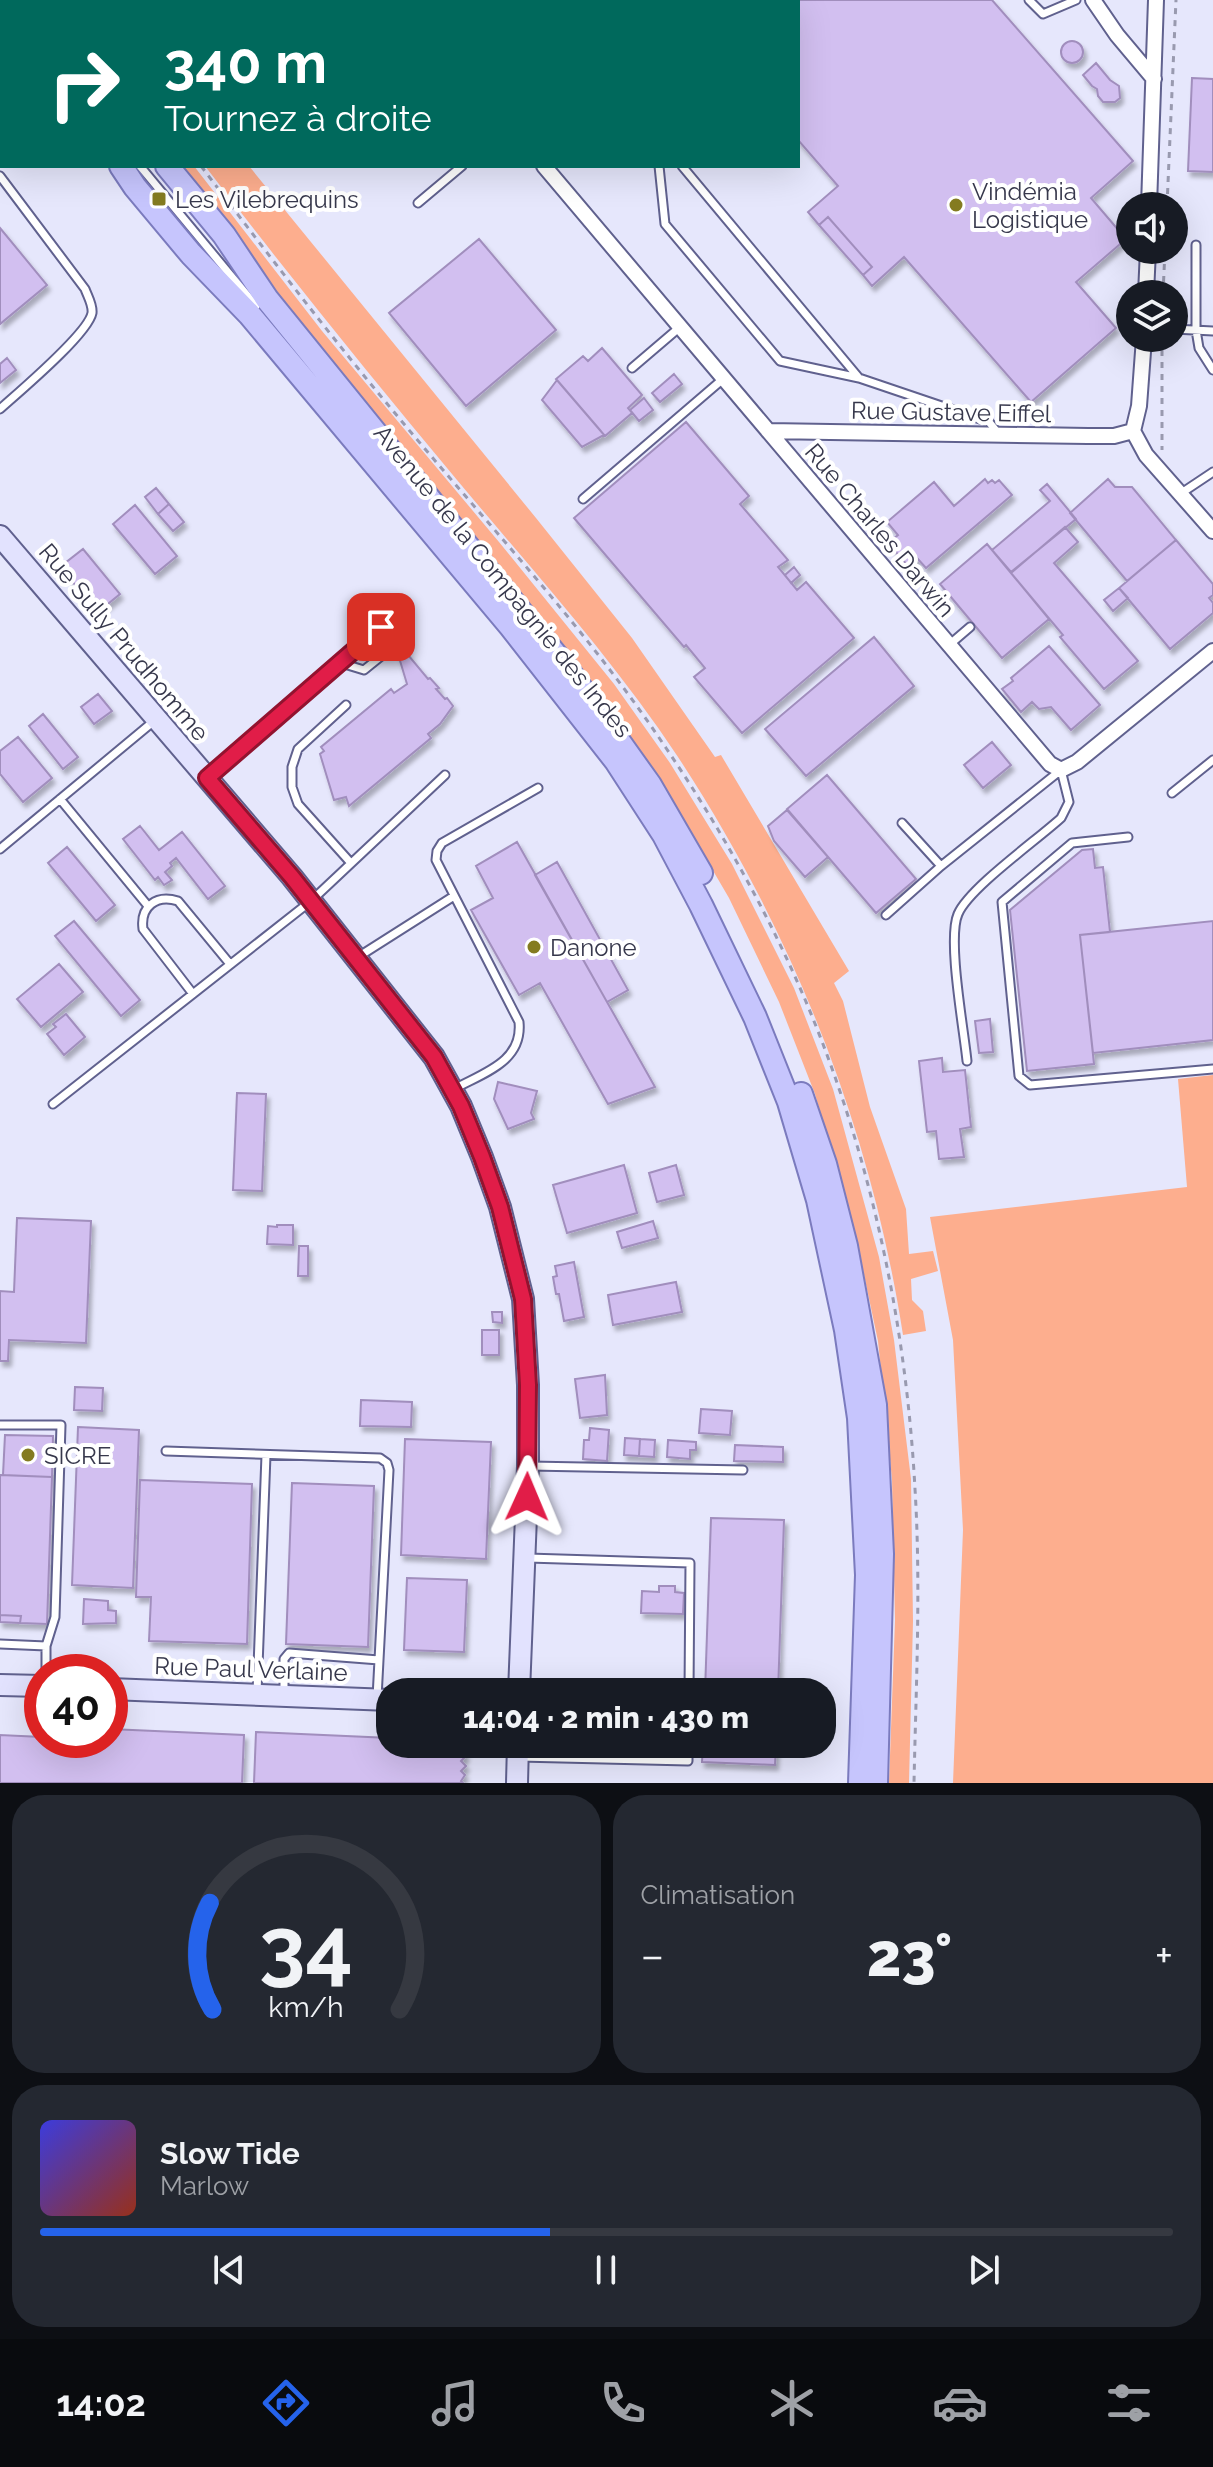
<!DOCTYPE html>
<html lang="fr">
<head>
<meta charset="utf-8">
<style>
	body { margin:0; font-family:Raleway,sans-serif; background:#242831; color:#f1f3f6; height:100vh; display:flex; flex-direction:column; font-size:30px; white-space:nowrap }
	* { box-sizing:border-box; margin:0 }
	p { font-size:26px; color:#9ea1a6 }
	.icon { flex:none; width:44px; height:44px; fill:none; stroke:currentColor; stroke-width:2; stroke-linecap:round; stroke-linejoin:round }
	.map { position:relative; height:1783px; overflow:hidden }
	.sheet { display:flex; flex-direction:column; gap:12px; padding:12px; background:#0d0f14; flex:1 }
	.sheet>* { flex:none }
	.guide { position:absolute; left:0px; top:0px; width:800px; height:168px; box-shadow:0 8px 32px #0002; background:#00695c; color:#fff; overflow:hidden }
	.tools { position:absolute; left:1116px; top:192px; display:grid; gap:16px }
	.tools a { display:grid; place-items:center; width:72px; height:72px; border-radius:50%; background:#171b24; box-shadow:0 8px 32px #0002; font-size:40px }
	.speed { position:absolute; left:24px; top:1654px; display:flex; gap:16px; font-size:40px; font-weight:700; text-align:center }
	.speed>* { display:grid; place-content:center; width:104px; height:104px; border-radius:50%; background:#171b24; box-shadow:0 8px 32px #0002; line-height:1 }
	.speed .limit { border:12px solid #d22; background:#fff; color:#111 }
	.pin { position:absolute; display:grid; place-items:center; width:68px; height:68px; color:#fff; margin:-34px; border-radius:16px; box-shadow:0 4px 12px #0006 }
	.me { position:absolute; width:88px; margin:-44px; rotate:1deg; stroke-linejoin:round; filter:drop-shadow(0 0 6px #0008) }
	.turn { display:flex; align-items:center; gap:28px; height:168px; padding:0 32px; font-size:36px }
	.turn .icon { width:104px; height:104px; stroke-width:2.5 }
	.turn b { display:block; font-size:56px; line-height:68px }
	.big { font-size:60px; font-weight:800; line-height:1.1 }
	.sheet .tile { flex:1; display:flex; flex-direction:column; justify-content:center; gap:12px; min-width:0; padding:0 28px; border-radius:32px; background:#242831 }
	.sheet .dial { align-items:center; gap:0 }
	.dial svg { height:208px; overflow:visible; fill:none; stroke:#363941; stroke-width:7; stroke-linecap:round; text-anchor:middle }
	.dial text { fill:#f1f3f6; stroke:none }
	.song { display:flex; align-items:center; gap:24px }
	.cover { width:96px; height:96px; border-radius:12px; background:linear-gradient(135deg,hsl(240 70% 55%),hsl(10 70% 35%)) }
	.played { height:8px; border-radius:4px; background:linear-gradient(90deg,#2563eb 45%,#363941 45%) }
	.keys { display:flex; justify-content:space-around; direction:ltr }
	.heat { display:flex; justify-content:space-between; align-items:center; font-size:44px; direction:ltr }
	.sheet .tiles { flex:1; display:grid; gap:12px; grid-template-columns:1fr 1fr }
	.tile:last-child { grid-column:span 2 }
	.trip { position:absolute; left:376px; top:1678px; width:460px; height:80px; border-radius:32px; background:#171b24; box-shadow:0 8px 32px #0002; font-weight:800; line-height:80px; text-align:center }
	.menu { display:flex; height:128px; justify-content:space-around; align-items:center; background:#090b0e; color:#9ea1a6 }
	.menu .icon { width:56px; height:56px }
	.menu .current { color:#2563eb }
	.menu b { font-size:36px; color:#f1f3f6 }
	.map>svg:first-child { display:block }
</style>
</head>
<body>
<div class="map">
<svg width="1213" height="1783" viewBox="0 0 1213 1783">
	<defs>
		<filter id="shadow"><feDropShadow dx="3" dy="5" stdDeviation="2" flood-color="#0004"/></filter>
	</defs>
	<rect width="100%" height="100%" fill="#e6e7fc"/>
	<path fill="#fdae8e" d="M174,166h20l128,165 177,211 115,142 56,79 62,101 62,124 39,101 46,168 15,83 17,139 2,142 -4,162h-20l6,-163 -3,-141 -14,-138 -18,-85 -45,-162 -36,-92 -50,-104 -66,-113 -65,-91 -324,-397z
		M205,166h44l287,352 96,120 83,119 6,-2 128,216 -15,12 9,18 27,106 36,102 3,45 24,-3 5,20 -27,8 1,21 11,11 3,20 -23,4c-32,-207 -110,-403 -225,-578 -65,-98 -145,-186 -221,-277 -86,-103 -170,-207 -252,-314z
		M1213,1075v708h-260l10,-253 -10,-190 -23,-123 257,-30 -9,-108z"/>
	<path fill="#d2bff0" stroke="#a18ebd" stroke-width="2" filter="url(#shadow)" d="M189,0h81l-3,2h-80z
		M676,0h316l141,161 -42,37 35,41 -50,43 40,46 -85,74 -127,-145 -32,29 -9,-11 9,-8 -44,-50 -9,8 -11,-13 30,-26 -40,-46v-138h-121z
		M1061 52a11 11 0 1 1 22 0a11 11 0 1 1-22 0Z
		M1096,63l14,17 9,6 1,12 -5,4h-12l-5,-6 -1,-7 -5,-3 -9,-11z
		M1192,78l21,1v93l-25,-1z
		M828,217l44,50 -9,8 -44,-50z
		M0,228l47,57 -47,39z
		M479,239l77,91 -90,76 -77,-93z
		M602,348l40,47 -14,13 4,5 -27,23 -49,-57 27,-23 5,5z
		M7,358l9,12 -16,13v-19z
		M674,374l8,10 -22,18 -8,-9z
		M557,380l43,50 4,5 -22,12 -40,-47z
		M644,398l9,12 -14,11 -9,-11z
		M686,422l63,74 -9,8 48,56 -10,7 19,23 9,-8 48,56 -112,95 -48,-56 11,-9 -19,-23 -2,2 -110,-129z
		M985,479l3,4 4,-3 3,3 4,-3 13,15 -86,73 -9,-10 -9,8 -20,-23 10,-8 -11,-13 47,-40 20,24z
		M1108,479l7,8h17l44,53 -49,41 -57,-68z
		M1047,484l29,35 -65,53 -19,-22 58,-49 -10,-11z
		M156,488l13,16 -11,10 -13,-17z
		M169,504l15,18 -11,9 -15,-17z
		M135,505l42,51 -22,18 -42,-50z
		M1065,527l13,15 -24,21 84,98 -34,28 -44,-52 3,-2 -52,-62z
		M1176,540l37,44v11l-4,3 4,5v10l-43,36 -51,-61z
		M987,544l62,75 -47,39 -62,-74z
		M83,549l37,45 -22,18 -38,-45z
		M794,567l6,8 -9,8 -6,-8z
		M1119,588l9,10 -15,13 -9,-11z
		M874,637l40,49 -108,90 -41,-47z
		M1049,646l51,59 -29,25 -20,-23 -12,2 -7,-7 -11,10 -19,-23 11,-8 -2,-3z
		M399,650h5l24,29 2,-1 9,10 -3,1 9,10 2,-1 6,8 -13,18 -12,10 3,4 -82,68 -3,-9 -12,3 -14,-46 4,-3 -3,-4 70,-58 3,4 13,-9 -9,-30z
		M98,694l14,17 -18,13 -13,-17z
		M43,714l35,43 -15,12 -34,-43z
		M18,737l34,41 -29,24 -23,-28v-23z
		M992,742l19,23 -28,23 -19,-23z
		M827,775l89,104 -40,34 -89,-104z
		M787,810l41,47 -23,20 -31,-36 -6,-15z
		M140,826l19,24 23,-18 43,54 -17,13 -32,-41 -6,5 2,3 -7,6 7,8 -8,5 -6,-8 -3,3 -32,-41z
		M517,842l90,160 48,85 -47,17 -68,-121 -21,12 -48,-85 22,-12 -17,-32z
		M67,847l48,58 -19,16 -48,-58z
		M1093,849l2,19 8,-1 7,65 -30,3 14,129 -67,7 -17,-161 72,-60z
		M557,862l71,128 -21,12 -72,-127z
		M74,921l66,79 -19,16 -66,-80z
		M1213,921v119l-120,13 -13,-118z
		M59,964l24,28 -42,35 -24,-28z
		M66,1014l19,23 -21,18 -17,-21 9,-7 -3,-3z
		M990,1019l3,33 -14,1 -4,-32z
		M942,1058l1,14 22,-2 6,57 -11,2 4,28 -25,2 -3,-28 -9,1 -8,-71z
		M498,1082l39,9 -6,22 3,6 -26,10 -14,-30z
		M237,1093l29,1 -4,97 -29,-1z
		M624,1165l13,48 -70,20 -14,-48z
		M676,1165l8,30 -27,7 -8,-29z
		M17,1218l74,3 -5,122 -77,-3 -1,21h-8v-70l14,1z
		M653,1221l5,17 -36,10 -5,-16z
		M277,1225h16v20l-26,-1 1,-18 9,1z
		M299,1246h9v30h-10z
		M574,1262l10,55 -20,4 -5,-27h-3l-3,-17 4,-1 -2,-10z
		M676,1282l6,30 -69,13 -5,-30z
		M492,1312h10v11l-9,-1z
		M482,1330h17v25h-17z
		M605,1375l2,40 -27,3 -5,-39z
		M75,1387l28,1 -1,23 -28,-1z
		M361,1400l51,2 -1,25 -51,-1z
		M701,1409l31,2 -2,24 -31,-2z
		M78,1427l61,3 -6,158 -61,-3z
		M590,1428l19,2 -2,31 -24,-2 1,-19h5z
		M5,1435l48,1 -1,41 -49,-2z
		M625,1438l15,1 -1,17 -15,-1z
		M405,1439l86,3 -5,117 -85,-4z
		M640,1439l15,1 -1,17 -15,-1z
		M668,1440l28,2v8h-6v9l-23,-2z
		M735,1445l48,2v15l-49,-1z
		M0,1475l52,2 -5,147 -27,-1 1,-7 -21,-1z
		M140,1480l112,4 -5,160 -98,-3 2,-44h-15z
		M292,1483l82,3 -6,161 -82,-3z
		M711,1518l73,2 -6,172h-73z
		M407,1578l60,2 -3,72 -60,-2z
		M659,1586h16v6l9,1 -1,21 -42,-1 1,-22 17,1z
		M84,1599l24,2v9l8,1v12l-33,1z
		M0,1615l21,1 -1,7 -20,-1z
		M110,1729l134,6 -2,48h-242v-48l42,2v3h68z
		M256,1732l134,6v6h74l2,3 -4,4 4,5 -5,5 5,5 -5,5 4,4 -4,6 2,2h-209z
		M703,1744h73l-1,21 -73,-3z"/>
	<g fill="none" stroke-linecap="round" stroke-linejoin="round">
		<defs>
			<path id="lane" d="M574,0l1,2
				M1029,0l14,14 33,-14
				M296,2l2,-2
				M140,166l116,140
				M659,166l6,58 115,137 79,17
				M682,166l177,212 130,44 9,11
				M0,176l85,113c3,8 8,16 7,24 -4,21 -73,79 -92,96
				M418,203l44,-37
				M1196,245v85l3,18 14,22
				M1174,329l39,2
				M632,368l48,-41
				M1180,494l33,-22
				M583,499l140,-120
				M949,645l21,-18
				M341,663l23,7 21,-17 -4,-26
				M346,705l-48,44 -6,18v20l6,17 52,58
				M208,777l184,-160
				M1172,793l41,-33
				M60,799l88,107
				M902,823l39,43
				M1128,837l-56,6 -70,59 17,174 11,9 183,-16
				M0,849l154,-128
				M886,915l55,-49 120,-96 8,32 -8,16c-24,22 -92,70 -103,96 -11,25 6,116 9,147
				M358,957l96,-61
				M193,994l-50,-65c-3,-22 13,-35 35,-28l52,63
				M454,1089c29,-16 69,-27 65,-67l-83,-162 1,-9 5,-8 96,-55
				M53,1104l258,-203 134,-126
				M0,1425h61l-6,192 -9,29
				M166,1451l214,7 7,5 2,7 -12,228
				M530,1466l213,4
				M528,1558l162,5 -1,129
				M0,1644l46,2v26
				M257,1693l9,-238
				M284,1694v-35l5,-6 90,7
				M519,1757l169,4v-17"/>
			<path id="street" d="M404,0l1,2
				M1093,0l24,35 37,44
				M544,166l506,598 11,6 16,-8 136,-111
				M1149,206l7,-206
				M1146,294l2,-44
				M1144,338l-5,68 -6,25 13,24 67,76
				M768,431l320,5h26l19,-5"/>
			<path id="secondary" d="M0,536l292,341 142,180 27,49 21,51 18,50 23,92 5,86v81l-9,226
				M0,1685l42,1
				M110,1689l280,11
				M517,1783l1,-39"/>
			<path id="primary" d="M38,2l1,-2
				M0,36l2,-1
				M121,166l14,21 56,67 58,60 262,313 105,134 48,74 37,70 54,112 34,85 29,98 28,130 13,88 8,157 -7,208
				M167,166l57,69 43,64 301,371 82,115 51,88
				M801,1094l24,70 21,82 29,159 7,149 -6,229"/>
		</defs>
		<use href="#lane" stroke="#60618e" stroke-width="11"/>
		<use href="#street" stroke="#60618e" stroke-width="18"/>
		<use href="#secondary" stroke="#60618e" stroke-width="24"/>
		<use href="#primary" stroke="#7b7bbe" stroke-width="26"/>
		<path stroke="#999aaf" stroke-width="3" stroke-dasharray="6 6" stroke-linecap="butt" d="M79,0l1,2
			M0,71l2,1
			M201,166c63,83 126,166 193,246 92,111 192,216 272,336 53,78 101,163 138,249 66,155 102,324 111,492 6,98 1,196 -1,294
			M1167,206l9,-206
			M1163,294l2,-44
			M1162,338v112"/>
		<use href="#lane" stroke="#fff" stroke-width="7"/>
		<use href="#street" stroke="#fff" stroke-width="14"/>
		<use href="#secondary" stroke="#e2e2fe" stroke-width="20"/>
		<use href="#primary" stroke="#c6c5fd" stroke-width="22"/>
	</g>
	<g fill="none" stroke-linecap="round" stroke-linejoin="round">
		<defs>
			<path id="route" d="M381,627l-174,151 85,99 142,180 27,49 21,51 18,50 23,92 5,86 -1,112"/>
		</defs>
		<use href="#route" stroke="#92132f" stroke-width="20"/>
		<use href="#route" stroke="#e11d48" stroke-width="14"/>
	</g>
	<g fill="#847b20" stroke="#fff" stroke-width="3">
		<rect x="151" y="191" width="16" height="16" rx="4"/>
		<circle cx="956" cy="205" r="8"/>
		<circle cx="534" cy="947" r="8"/>
		<circle cx="28" cy="1455" r="8"/>
	</g>
	<g text-anchor="middle" dominant-baseline="central" stroke-width="8" stroke-linejoin="round" paint-order="stroke">
		<g font-size="24" fill="#37384c" stroke="#fff" text-anchor="start">
			<text x="972" y="191">Vindémia<tspan x="972" dy="28">Logistique</tspan></text>
			<text x="175" y="199">Les Vilebrequins</text>
			<text x="550" y="947">Danone</text>
			<text x="44" y="1455">SICRE</text>
		</g>
		<g font-size="24" fill="#37384c" stroke="#fff">
			<text transform="translate(951 412) rotate(1)">Rue Gustave Eiffel</text>
			<text transform="translate(880 530) rotate(50)">Rue Charles Darwin</text>
			<text transform="translate(503 581) rotate(51)">Avenue de la Compagnie des Indes</text>
			<text transform="translate(124 642) rotate(50)">Rue Sully Prudhomme</text>
			<text transform="translate(251 1669) rotate(2)">Rue Paul Verlaine</text>
		</g>
	</g>
</svg>
<div class="tools">
<a><svg class="icon" aria-label="sound" viewBox="0 0 24 24"><path d="M4 9h4l5-4v14l-5-4H4zM17 9q2 3 0 6"/></svg></a>
<a><svg class="icon" aria-label="layers" viewBox="0 0 24 24"><path d="M12 4l9 5-9 5-9-5zM3 14l9 5 9-5"/></svg></a>
</div>
<div class="speed"><div class="limit">40</div></div>
<div class="pin" style="left:381px;top:627px;background:#d93025"><svg class="icon" aria-label="arrive" viewBox="0 0 24 24"><path d="M6 21V4h12l-3 4 3 4H6"/></svg></div>
<svg class="me" style="left:527px;top:1497px" viewBox="-20 -20 40 40"><path d="M0-17L14 15 0 8-14 15z" fill="#e11d48" stroke="#fff" stroke-width="4"/></svg>
<div class="trip">14:04 · 2 min · 430 m</div>
<div class="guide">
<div class="turn"><svg class="icon" aria-label="right" viewBox="0 0 24 24"><path d="M7 20v-9h11M14 6l5 5-5 5"/></svg><div><b>340 m</b>Tournez à droite</div></div>
</div>
</div>
<section class="sheet">
<div class="tiles">
<div class="tile dial"><svg viewBox="0 0 100 80">
<path d="M14 69A42 42 0 1 1 86 69"/>
<path d="M14 69A42 42 0 0 1 13 28" stroke="#2563eb"/>
<text x="50" y="56" font-size="32" font-weight="700">34</text>
<text x="50" y="72" font-size="11">km/h</text>
</svg></div>
<div class="tile"><p>Climatisation</p>
<div class="heat"><a>−</a><b class="big">23°</b><a>+</a></div>
</div>
<div class="tile">
<div class="song"><i class="cover"></i><div><b>Slow Tide</b><p>Marlow</p></div></div>
<div class="played"></div>
<div class="keys"><svg class="icon" aria-label="previous" viewBox="0 0 24 24"><path d="M18 5L8 12l10 7zM5 5v14"/></svg><svg class="icon" aria-label="pause" viewBox="0 0 24 24"><path d="M8 5v14M16 5v14"/></svg><svg class="icon" aria-label="next" viewBox="0 0 24 24"><path d="M6 5l10 7-10 7zM19 5v14"/></svg></div>
</div>
</div>
</section>
<nav class="menu">
<b>14:02</b>
<svg class="icon current" aria-label="directions" viewBox="0 0 24 24"><path d="M12 3l9 9-9 9-9-9zM9 14v-3h6M13 9l2 2-2 2"/></svg>
<svg class="icon" aria-label="music" viewBox="0 0 24 24"><path d="M9 18V5l10-2v13"/><circle cx="6" cy="18" r="3"/><circle cx="16" cy="16" r="3"/></svg>
<svg class="icon" aria-label="phone" viewBox="0 0 24 24"><path d="M5 4h4l2 5-3 2q2 4 5 5l2-3 5 2v4C11 20 4 13 5 4z"/></svg>
<svg class="icon" aria-label="climate" viewBox="0 0 24 24"><path d="M12 3v18M4 7l16 10M4 17L20 7"/></svg>
<svg class="icon" aria-label="car" viewBox="0 0 24 24"><path d="M5 17H2v-5l4-1 3-4h7l3 4 3 1v5h-3M9 17h6M6 11h13"/><circle cx="7" cy="17" r="2"/><circle cx="17" cy="17" r="2"/></svg>
<svg class="icon" aria-label="filters" viewBox="0 0 24 24"><path d="M4 7h16M4 17h16"/><circle cx="9" cy="7" r="2"/><circle cx="15" cy="17" r="2"/></svg>
</nav>
</body>
</html>
